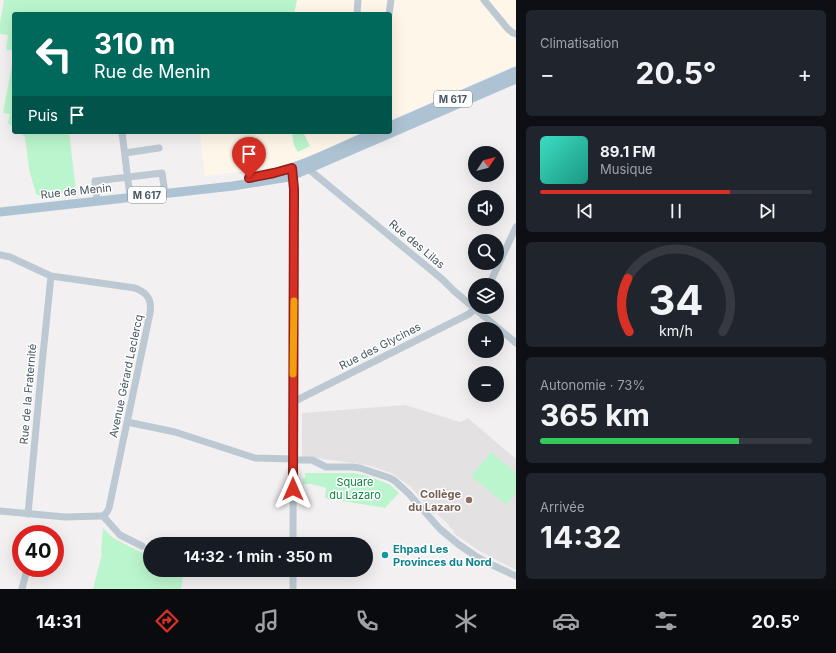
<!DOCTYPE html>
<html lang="fr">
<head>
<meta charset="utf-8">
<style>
	body { margin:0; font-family:Inter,sans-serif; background:#20242c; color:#f1f3f6; height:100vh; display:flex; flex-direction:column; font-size:15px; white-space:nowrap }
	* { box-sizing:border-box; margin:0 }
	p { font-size:13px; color:#9ea1a6 }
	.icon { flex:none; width:22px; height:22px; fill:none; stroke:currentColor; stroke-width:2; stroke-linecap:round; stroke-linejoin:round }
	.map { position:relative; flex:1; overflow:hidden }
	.sheet { display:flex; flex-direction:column; gap:10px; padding:10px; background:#0d0f14; width:320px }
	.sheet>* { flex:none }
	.hud { position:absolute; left:12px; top:12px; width:380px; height:122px; border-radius:4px; box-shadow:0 4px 16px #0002; background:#00695c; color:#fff; overflow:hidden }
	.needle { width:26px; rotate:54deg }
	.controls { position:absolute; left:468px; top:146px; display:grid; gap:8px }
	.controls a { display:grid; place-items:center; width:36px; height:36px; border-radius:50%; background:#171b24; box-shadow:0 4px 16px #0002; font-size:20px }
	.speed { position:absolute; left:12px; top:525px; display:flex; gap:8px; font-size:20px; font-weight:700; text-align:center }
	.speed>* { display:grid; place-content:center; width:52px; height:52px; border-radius:50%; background:#171b24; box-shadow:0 4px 16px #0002; line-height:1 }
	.speed .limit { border:6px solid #d22; background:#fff; color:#111 }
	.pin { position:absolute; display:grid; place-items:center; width:34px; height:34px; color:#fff; margin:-41px -17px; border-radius:50% 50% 50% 0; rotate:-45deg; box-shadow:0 0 4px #0007 }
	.pin .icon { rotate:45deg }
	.me { position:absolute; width:44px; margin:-22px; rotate:0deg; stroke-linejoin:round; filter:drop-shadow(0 0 3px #0008) }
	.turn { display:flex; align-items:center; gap:14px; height:84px; padding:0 16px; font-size:18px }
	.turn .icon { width:52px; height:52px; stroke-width:2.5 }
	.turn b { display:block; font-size:28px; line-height:34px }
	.then { display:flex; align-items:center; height:38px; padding:0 16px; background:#0003; gap:8px; font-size:15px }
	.big { font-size:30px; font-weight:700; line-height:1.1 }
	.sheet .widget { flex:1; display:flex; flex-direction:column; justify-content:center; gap:6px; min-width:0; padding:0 14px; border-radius:6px; background:#20242c }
	.sheet .dial { align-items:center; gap:0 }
	.dial svg { height:104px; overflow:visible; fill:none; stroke:#363941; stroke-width:7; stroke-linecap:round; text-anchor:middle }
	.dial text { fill:#f1f3f6; stroke:none }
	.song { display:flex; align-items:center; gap:12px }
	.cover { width:48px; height:48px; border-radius:6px; background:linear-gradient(135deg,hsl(170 70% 55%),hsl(170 70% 35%)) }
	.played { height:4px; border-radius:2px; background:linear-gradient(90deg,#d93025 70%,#363941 70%) }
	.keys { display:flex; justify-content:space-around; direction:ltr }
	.heat { display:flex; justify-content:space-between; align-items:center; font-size:22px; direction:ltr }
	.charge { height:6px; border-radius:3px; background:linear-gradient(90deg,#34c759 73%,#363941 0) }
	.trip { position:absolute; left:143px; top:537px; width:230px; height:40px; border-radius:20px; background:#171b24; box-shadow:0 4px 16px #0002; font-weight:700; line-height:40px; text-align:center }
	.dock { display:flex; height:64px; justify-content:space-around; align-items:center; background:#090b0e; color:#9ea1a6 }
	.dock .icon { width:28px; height:28px }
	.dock .current { color:#d93025 }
	.dock b { font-size:18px; color:#f1f3f6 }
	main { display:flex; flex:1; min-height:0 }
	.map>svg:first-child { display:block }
</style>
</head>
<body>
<main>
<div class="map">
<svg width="516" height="589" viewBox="0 0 516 589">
	<rect width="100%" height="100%" fill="#f3f0f1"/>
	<path fill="#fef7e9" d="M297,0h219v65l-126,55v-106h-96z
		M200,132h163l-78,34 -80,10z"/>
	<path fill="#e4e1e3" d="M405,405l55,17 8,-4 48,41v111l-33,-17 -27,-18 -3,-3 1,-1 -5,-5v-1l-13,-12 -2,2 -23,-28 -20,-14 -24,-8 -59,-8h-6v-44z"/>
	<path fill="#bbf5cd" d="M4,0h293l-3,14h-280v36h-8l2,-15 -8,-1v-11z
		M14,54v74l-6,-5 2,-9 -7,-1z
		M19,132h50l7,59 -35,5 -5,-2 -7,-25 -4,-32z
		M292,132h11l7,14 -12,6c-5,-6 -5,-13 -6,-20z
		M491,452l25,21v20l-10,12 -35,-29z
		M305,473h49l10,2 25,9 10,9 -14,15 -60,-10 1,-10 -14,-4h-9v-6h2z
		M103,528l10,10 37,19v13h34l-3,19h-88l9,-35 -1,-1z"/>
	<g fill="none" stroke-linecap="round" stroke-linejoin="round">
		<path stroke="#bdc9d2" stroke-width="7" d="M484,0l24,29 5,4 3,1
			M357,14l1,-14
			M389,14l2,-14
			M122,132l8,65
			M125,153l34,-5
			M306,167l136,112 12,12 62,52
			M293,170l1,19 -1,355
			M97,201l-2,-20 67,-8 3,20
			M0,255l10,2 41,19 84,12c13,5 17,12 15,25l-41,195 -2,4 -4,4
			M489,285l27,-58
			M293,402l176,-88 8,-7
			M127,422l48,10 80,26 38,1
			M293,460h19l14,7h26l8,1 30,10 5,3 14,13 31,35 18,15 16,11 14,8 28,13
			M0,511l65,6 36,-1h2
			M28,514l14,-150 9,-88
			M103,516l17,19 22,11
			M22,589l5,-20
			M293,589v-19"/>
		<path stroke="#adc2d2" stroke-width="9" d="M390,126l126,-55
			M260,176c40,-7 78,-28 116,-44
			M0,212l233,-26 56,-9 227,-98"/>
	</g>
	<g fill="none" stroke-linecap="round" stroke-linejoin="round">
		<defs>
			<path id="route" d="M249,178l25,-5 18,-5 2,21 -1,300"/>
		</defs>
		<use href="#route" stroke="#8d1f18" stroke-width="10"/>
		<use href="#route" stroke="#d93025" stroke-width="7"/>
		<path stroke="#f59e0b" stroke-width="7" d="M293,374l1,-73"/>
	</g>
	<circle fill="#8d6e63" stroke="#fff" stroke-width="1.5" cx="469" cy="500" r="4"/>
	<circle fill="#0f9aa8" stroke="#fff" stroke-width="1.5" cx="385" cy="555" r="4"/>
	<g text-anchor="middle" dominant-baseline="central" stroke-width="3" stroke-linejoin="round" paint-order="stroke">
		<g fill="#fff" stroke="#7e8990" stroke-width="1">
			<rect x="434" y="91" width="38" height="16" rx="3"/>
			<rect x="128" y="187" width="38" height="16" rx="3"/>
		</g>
		<g font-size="10" font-weight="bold" fill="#465661">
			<text x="453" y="99">M 617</text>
			<text x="147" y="195">M 617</text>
		</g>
		<g font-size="11" fill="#465661" stroke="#fff">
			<text transform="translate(76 191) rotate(-6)">Rue de Menin</text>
			<text transform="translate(417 244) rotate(40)">Rue des Lilas</text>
			<text transform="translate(380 346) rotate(-27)">Rue des Glycines</text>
			<text transform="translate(126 376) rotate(-78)">Avenue Gérard Leclercq</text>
			<text transform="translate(28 394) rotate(-85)">Rue de la Fraternité</text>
		</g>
		<g font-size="11" fill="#0c8741" stroke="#fff">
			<text x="355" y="482">Square<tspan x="355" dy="13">du Lazaro</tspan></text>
		</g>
		<g font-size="11" font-weight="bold" fill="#785e54" stroke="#fff" text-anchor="end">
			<text x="461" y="494">Collège<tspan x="461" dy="13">du Lazaro</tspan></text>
		</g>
		<g font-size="11" font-weight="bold" fill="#0d838f" stroke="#fff" text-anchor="start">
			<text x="393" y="549">Ehpad Les<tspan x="393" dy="13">Provinces du Nord</tspan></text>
		</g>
	</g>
</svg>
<div class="controls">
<a><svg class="needle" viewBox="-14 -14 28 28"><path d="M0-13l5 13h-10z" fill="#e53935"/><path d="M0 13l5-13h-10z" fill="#9ea1a6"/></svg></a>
<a><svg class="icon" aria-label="sound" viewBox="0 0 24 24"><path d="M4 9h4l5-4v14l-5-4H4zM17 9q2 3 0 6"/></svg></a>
<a><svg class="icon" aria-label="search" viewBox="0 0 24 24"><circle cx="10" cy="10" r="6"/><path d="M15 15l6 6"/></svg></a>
<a><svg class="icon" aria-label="layers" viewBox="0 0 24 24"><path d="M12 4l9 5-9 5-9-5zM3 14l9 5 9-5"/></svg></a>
<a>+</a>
<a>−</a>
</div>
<div class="speed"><div class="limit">40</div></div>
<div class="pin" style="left:249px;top:178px;background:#d93025"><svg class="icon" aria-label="arrive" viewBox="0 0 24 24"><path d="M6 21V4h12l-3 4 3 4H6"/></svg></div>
<svg class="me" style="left:293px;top:489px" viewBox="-20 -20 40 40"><path d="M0-17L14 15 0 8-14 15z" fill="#d93025" stroke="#fff" stroke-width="4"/></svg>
<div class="trip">14:32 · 1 min · 350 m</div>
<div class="hud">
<div class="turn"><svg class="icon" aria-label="left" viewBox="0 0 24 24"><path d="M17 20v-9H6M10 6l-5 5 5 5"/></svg><div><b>310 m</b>Rue de Menin</div></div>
<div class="then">Puis<svg class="icon" aria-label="arrive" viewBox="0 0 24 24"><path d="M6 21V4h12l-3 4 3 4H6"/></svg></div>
</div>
</div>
<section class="sheet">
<div class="widget"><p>Climatisation</p>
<div class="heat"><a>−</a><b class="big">20.5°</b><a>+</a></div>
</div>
<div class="widget">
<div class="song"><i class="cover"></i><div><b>89.1 FM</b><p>Musique</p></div></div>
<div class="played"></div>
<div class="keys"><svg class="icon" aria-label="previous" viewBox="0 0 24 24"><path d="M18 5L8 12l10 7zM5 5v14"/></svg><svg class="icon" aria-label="pause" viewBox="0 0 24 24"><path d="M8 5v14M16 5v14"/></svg><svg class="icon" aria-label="next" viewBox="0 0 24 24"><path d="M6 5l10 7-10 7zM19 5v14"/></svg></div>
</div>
<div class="widget dial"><svg viewBox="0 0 100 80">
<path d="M14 69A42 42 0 1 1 86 69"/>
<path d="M14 69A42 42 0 0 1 13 28" stroke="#d93025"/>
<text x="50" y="56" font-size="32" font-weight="700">34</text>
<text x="50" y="72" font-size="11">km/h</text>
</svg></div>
<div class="widget"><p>Autonomie · 73%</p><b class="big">365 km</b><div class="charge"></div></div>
<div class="widget"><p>Arrivée</p><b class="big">14:32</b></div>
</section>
</main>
<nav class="dock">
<b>14:31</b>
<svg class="icon current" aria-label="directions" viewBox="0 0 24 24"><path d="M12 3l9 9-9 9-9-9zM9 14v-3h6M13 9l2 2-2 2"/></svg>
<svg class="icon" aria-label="music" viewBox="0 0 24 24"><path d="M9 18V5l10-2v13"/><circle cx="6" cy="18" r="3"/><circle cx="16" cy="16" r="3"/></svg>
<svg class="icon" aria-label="phone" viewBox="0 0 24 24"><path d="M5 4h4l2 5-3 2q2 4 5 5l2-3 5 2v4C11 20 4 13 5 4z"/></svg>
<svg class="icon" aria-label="climate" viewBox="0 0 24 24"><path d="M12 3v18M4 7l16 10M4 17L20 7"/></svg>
<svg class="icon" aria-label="car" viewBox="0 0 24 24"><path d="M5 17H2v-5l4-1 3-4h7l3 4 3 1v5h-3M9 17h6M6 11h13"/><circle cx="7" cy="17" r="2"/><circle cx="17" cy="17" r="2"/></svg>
<svg class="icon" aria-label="filters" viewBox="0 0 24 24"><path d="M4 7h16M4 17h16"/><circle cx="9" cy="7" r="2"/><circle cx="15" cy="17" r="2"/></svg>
<b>20.5°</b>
</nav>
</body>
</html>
